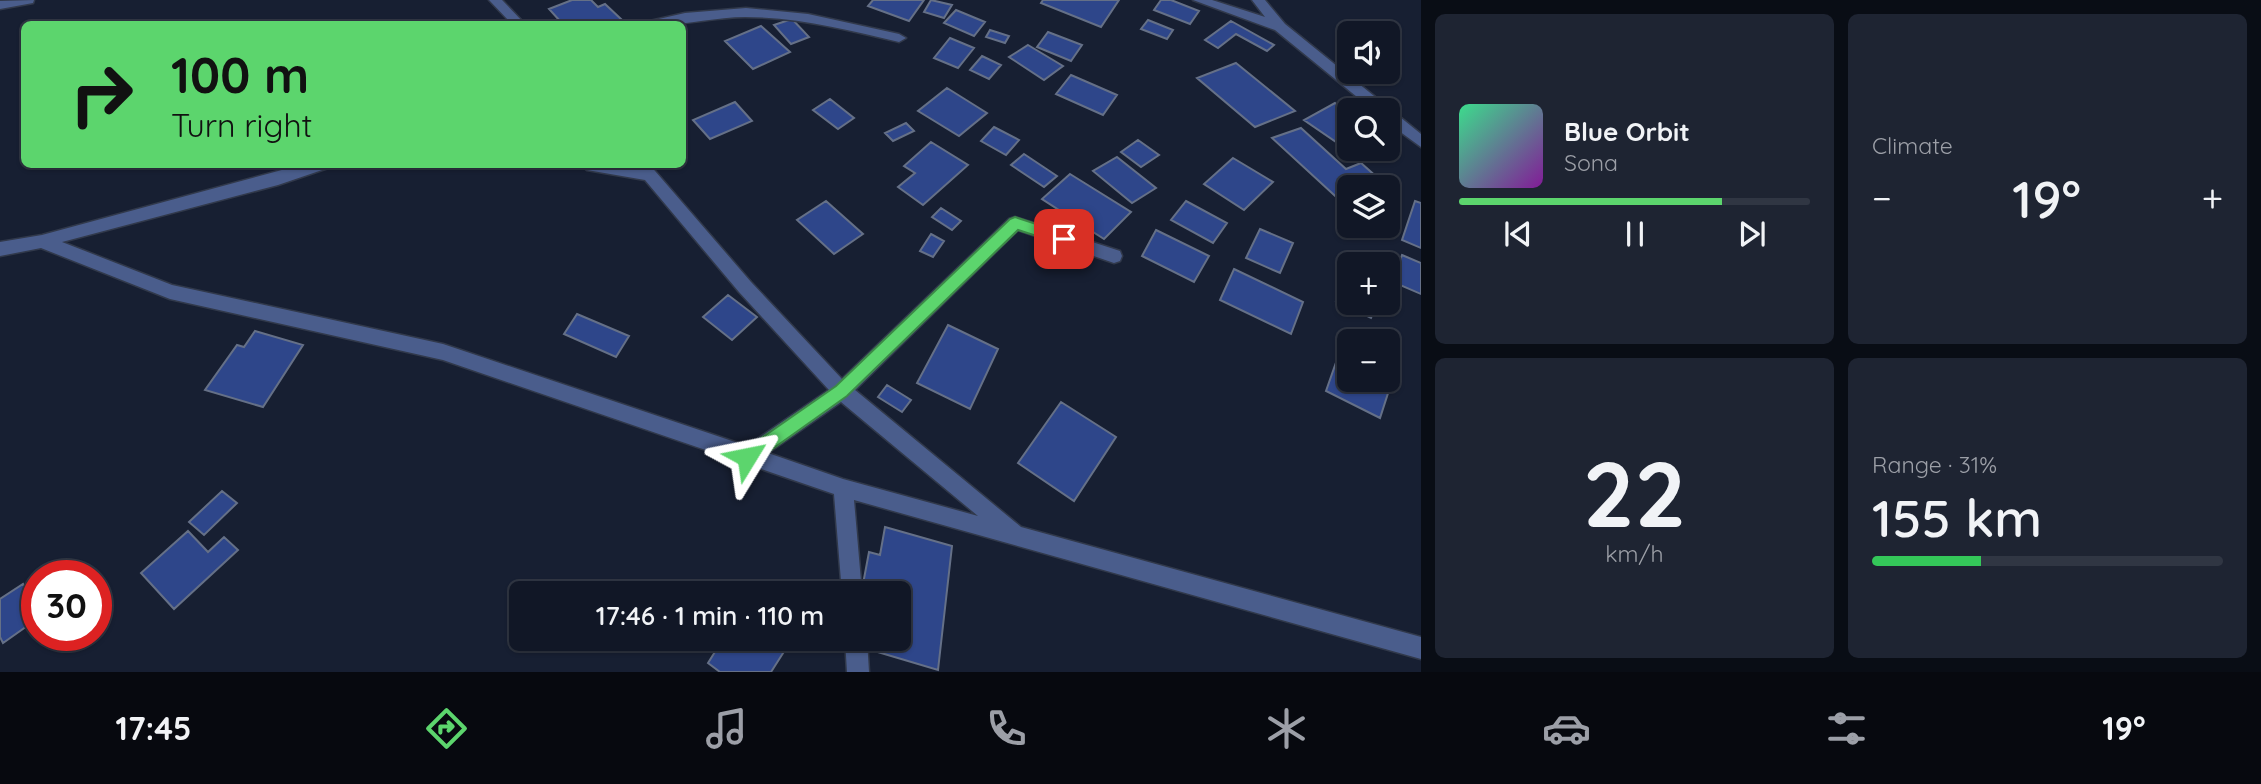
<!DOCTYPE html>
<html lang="en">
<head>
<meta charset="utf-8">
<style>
	body { margin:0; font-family:Quicksand,sans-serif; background:#1e2432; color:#f1f3f6; height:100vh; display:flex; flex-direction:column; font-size:26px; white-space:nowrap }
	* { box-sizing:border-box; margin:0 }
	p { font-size:23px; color:#9c9fa7 }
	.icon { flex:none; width:38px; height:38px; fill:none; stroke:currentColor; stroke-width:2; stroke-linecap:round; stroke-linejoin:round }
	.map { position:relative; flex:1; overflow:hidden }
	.side { display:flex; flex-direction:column; gap:14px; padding:14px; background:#090d15; width:840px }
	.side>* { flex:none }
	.hud { position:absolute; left:21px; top:21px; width:665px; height:147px; border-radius:10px; box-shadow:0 2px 5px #0004,0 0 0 2px #303643; background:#5cd56d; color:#111; overflow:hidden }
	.buttons { position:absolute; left:1337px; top:21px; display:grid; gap:14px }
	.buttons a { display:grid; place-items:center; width:63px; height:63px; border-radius:10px; background:#111726; box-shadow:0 2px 5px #0004,0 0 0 2px #303643; font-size:35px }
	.speed { position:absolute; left:21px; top:560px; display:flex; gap:14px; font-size:35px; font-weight:700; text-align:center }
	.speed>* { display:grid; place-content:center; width:91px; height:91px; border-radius:50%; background:#111726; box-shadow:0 2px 5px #0004,0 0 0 2px #303643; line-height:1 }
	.speed .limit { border:10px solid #d22; background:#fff; color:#111 }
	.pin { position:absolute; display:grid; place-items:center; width:60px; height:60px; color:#fff; margin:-30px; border-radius:14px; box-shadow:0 4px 10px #0006 }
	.me { position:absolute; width:77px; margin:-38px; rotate:55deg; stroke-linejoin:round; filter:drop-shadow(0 0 5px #0008) }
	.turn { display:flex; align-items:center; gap:24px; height:147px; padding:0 35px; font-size:32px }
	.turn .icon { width:91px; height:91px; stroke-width:2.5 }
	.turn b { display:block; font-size:49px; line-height:60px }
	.big { font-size:52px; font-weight:600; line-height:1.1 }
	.side .widget { flex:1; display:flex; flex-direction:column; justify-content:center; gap:10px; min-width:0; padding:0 24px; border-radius:10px; background:#1e2432 }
	.side .dial { align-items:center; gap:0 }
	.dial b { font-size:91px; line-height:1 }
	.song { display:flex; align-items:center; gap:21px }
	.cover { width:84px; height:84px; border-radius:10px; background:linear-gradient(135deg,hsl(150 70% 55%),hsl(290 70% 35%)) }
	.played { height:7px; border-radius:4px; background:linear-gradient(90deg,#5cd56d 75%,#303643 75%) }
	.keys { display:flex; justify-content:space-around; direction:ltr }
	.heat { display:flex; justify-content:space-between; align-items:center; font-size:38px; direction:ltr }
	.charge { height:10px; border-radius:5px; background:linear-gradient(90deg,#34c759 31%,#303643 0) }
	.side .tiles { flex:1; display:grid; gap:14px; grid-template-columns:repeat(2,1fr) }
	.trip { position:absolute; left:509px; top:581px; width:402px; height:70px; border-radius:10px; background:#111726; box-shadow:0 2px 5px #0004,0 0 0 2px #303643; font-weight:600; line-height:70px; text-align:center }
	.menu { display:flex; height:112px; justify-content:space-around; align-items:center; background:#07090f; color:#9c9fa7 }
	.menu .icon { width:49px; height:49px }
	.menu .selected { color:#5cd56d }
	.menu b { font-size:32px; color:#f1f3f6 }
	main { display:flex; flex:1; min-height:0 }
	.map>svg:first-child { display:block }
</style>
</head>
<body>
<main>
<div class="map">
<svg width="1421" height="672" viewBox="0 0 1421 672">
	<rect width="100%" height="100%" fill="#171f32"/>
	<path fill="#2e468a" stroke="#657087" stroke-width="2" d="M572,0h19l7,7 7,-3 17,16 -10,4h-59l7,-3 -11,-12z
		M873,0h51l-15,21 -41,-15z
		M931,0l21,5 -8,13 -20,-6z
		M1043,0h76l-18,27 -60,-24z
		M1161,0h10l28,11 -9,13 -36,-14z
		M956,10l29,12 -11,14 -30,-13z
		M792,19l17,18 -18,7 -17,-19z
		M1148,20l25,10 -6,9 -26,-10z
		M1231,21l43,24 -7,6 -31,-17 -18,14 -13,-8z
		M761,26l29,26 -37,17 -28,-28z
		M990,30l19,6 -4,7 -19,-6z
		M1048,32l34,13 -11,16 -34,-14z
		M950,38l24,10 -16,20 -24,-10z
		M1028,45l35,21 -19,14 -35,-23z
		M982,56l19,9 -12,14 -19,-9z
		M1236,63l59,48 -40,16 -58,-49z
		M1071,75l46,20 -14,20 -47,-21z
		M947,88l40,25 -28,23 -41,-25z
		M830,99l24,19 -16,11 -25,-19z
		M735,102l17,19 -42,18 -17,-19z
		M1335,103l14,10v25l-10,6 -35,-24z
		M906,123l8,8 -21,10 -8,-8z
		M994,127l25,13 -13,15 -25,-14z
		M1301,128l45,41 15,-6 28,25 -40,-1v16l-4,2 -73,-67z
		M1138,140l21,15 -18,12 -20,-15z
		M931,142l37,23 -45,40 -25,-18 17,-14 -11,-7z
		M1024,154l33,22 -13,11 -33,-22z
		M1117,157l39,31 -24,15 -39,-32z
		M1233,158l40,24 -29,28 -40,-26z
		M1070,174l61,38 -27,27 -62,-40z
		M826,201l37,33 -29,20 -37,-34z
		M1186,201l41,22 -14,20 -42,-23z
		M1415,201l6,2v45l-19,-8z
		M941,208l20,13 -9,9 -20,-13z
		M1260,229l33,14 -13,30 -34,-15z
		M1156,230l53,26 -15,26 -52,-26z
		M931,234l13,7 -11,16 -13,-6z
		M1402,255l19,8v31l-28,-12z
		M1234,269l69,33 -12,32 -71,-34z
		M1348,271l1,32h28l-6,15 -35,-17z
		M728,295l29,22 -25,23 -29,-23z
		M577,314l52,22 -13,21 -52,-23z
		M948,325l50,24 -28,60 -53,-26z
		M255,331l48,14 -40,62 -58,-17 32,-45 7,2z
		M1347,331l22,10h-20v39h39v-30l12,6 -20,62 -54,-27z
		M887,385l24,15 -9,12 -24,-15z
		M1061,402l55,35 -42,64 -56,-38z
		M222,491l15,12 -33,32 -15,-13z
		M885,527l67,19 -14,124 -67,-20 2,-11h27v-46h-19l1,-4 -19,-5 6,-32 11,3z
		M188,531l20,21 16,-15 14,13 -64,59 -33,-36z
		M23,584l14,28v7l-34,24 -3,-6v-38z
		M723,639h46l16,11 -14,22h-51l-12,-9z"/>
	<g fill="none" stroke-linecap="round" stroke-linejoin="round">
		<defs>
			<path id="minor" d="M34,0l-1,3 -33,6v-8z
				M489,0h13l23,24h-13z
				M1193,0h19l53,17 -13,-17h13l20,24 136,110v13l-33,-24v-13h-15l-98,-80z
				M746,8l62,6 91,20 7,4 -7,4c-50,-12 -102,-25 -154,-25 -32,0 -65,10 -97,7l2,-3 35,-8z
				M304,164h26l-2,4 -50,17 -216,57 110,43 271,59 304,102 82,-56 -90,-98 -94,-112 -58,-10 -7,-6 54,3 -1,-3h16l102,118 91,97 167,-160 6,-2 105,34 2,5 -2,5 -6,2 -96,-33 -163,160 166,137 400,110v22l-567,-159 8,93h-20l-8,-99 -391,-134 -273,-61 -129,-51 -41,8v-14l42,-7zM841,402l137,114 -135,-37 -75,-26z
				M845,639h22l2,33h-22z"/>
		</defs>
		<use href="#minor" stroke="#31394b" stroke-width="3"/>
		<use href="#minor" fill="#4a5d8c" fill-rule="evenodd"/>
	</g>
	<path fill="#5cd56d" stroke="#3c8a47" stroke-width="2" d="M1015,217l55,18 2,4 -8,6 -46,-15 -171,166 -94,67 -6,3 -6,-3 -3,-6 3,-5 95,-66 174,-167z"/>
</svg>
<div class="buttons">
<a><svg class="icon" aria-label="sound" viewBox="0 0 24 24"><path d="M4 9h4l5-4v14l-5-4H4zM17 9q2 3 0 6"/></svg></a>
<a><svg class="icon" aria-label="search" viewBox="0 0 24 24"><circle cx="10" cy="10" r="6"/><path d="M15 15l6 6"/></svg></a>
<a><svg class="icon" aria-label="layers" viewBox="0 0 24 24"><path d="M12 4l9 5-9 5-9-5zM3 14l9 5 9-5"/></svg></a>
<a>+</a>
<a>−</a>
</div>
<div class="speed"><div class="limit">30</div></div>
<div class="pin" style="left:1064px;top:239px;background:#d93025"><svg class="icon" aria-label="arrive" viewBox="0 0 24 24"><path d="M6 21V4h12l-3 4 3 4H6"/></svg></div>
<svg class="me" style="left:747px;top:457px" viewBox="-20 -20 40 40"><path d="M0-17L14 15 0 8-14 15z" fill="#5cd56d" stroke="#fff" stroke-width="4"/></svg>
<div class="trip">17:46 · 1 min · 110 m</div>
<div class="hud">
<div class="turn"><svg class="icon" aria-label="right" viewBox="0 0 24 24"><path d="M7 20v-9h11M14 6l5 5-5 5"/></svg><div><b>100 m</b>Turn right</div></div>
</div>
</div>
<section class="side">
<div class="tiles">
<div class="widget">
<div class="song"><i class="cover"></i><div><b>Blue Orbit</b><p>Sona</p></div></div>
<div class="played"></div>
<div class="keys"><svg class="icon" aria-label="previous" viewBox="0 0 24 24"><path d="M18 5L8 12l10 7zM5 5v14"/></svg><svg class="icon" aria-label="pause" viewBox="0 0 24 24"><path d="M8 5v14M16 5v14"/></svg><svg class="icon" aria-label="next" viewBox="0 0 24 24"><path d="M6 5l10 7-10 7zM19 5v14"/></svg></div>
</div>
<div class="widget"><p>Climate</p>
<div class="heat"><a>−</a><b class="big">19°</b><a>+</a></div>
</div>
<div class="widget dial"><b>22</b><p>km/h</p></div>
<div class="widget"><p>Range · 31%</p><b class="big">155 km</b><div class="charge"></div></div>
</div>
</section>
</main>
<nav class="menu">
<b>17:45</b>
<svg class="icon selected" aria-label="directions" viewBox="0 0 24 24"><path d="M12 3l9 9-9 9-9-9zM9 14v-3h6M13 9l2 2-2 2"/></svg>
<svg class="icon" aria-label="music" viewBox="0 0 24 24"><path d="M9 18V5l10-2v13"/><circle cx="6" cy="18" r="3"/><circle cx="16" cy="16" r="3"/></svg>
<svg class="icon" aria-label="phone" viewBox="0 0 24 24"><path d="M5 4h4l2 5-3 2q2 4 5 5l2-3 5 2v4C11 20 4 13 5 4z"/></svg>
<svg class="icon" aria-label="climate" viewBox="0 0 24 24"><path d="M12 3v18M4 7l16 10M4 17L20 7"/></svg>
<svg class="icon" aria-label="car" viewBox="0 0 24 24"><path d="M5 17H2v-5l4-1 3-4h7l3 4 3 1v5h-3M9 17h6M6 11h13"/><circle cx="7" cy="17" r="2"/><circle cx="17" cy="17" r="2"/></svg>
<svg class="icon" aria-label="filters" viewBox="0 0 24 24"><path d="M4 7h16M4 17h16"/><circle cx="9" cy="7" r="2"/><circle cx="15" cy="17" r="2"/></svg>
<b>19°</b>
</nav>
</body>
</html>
